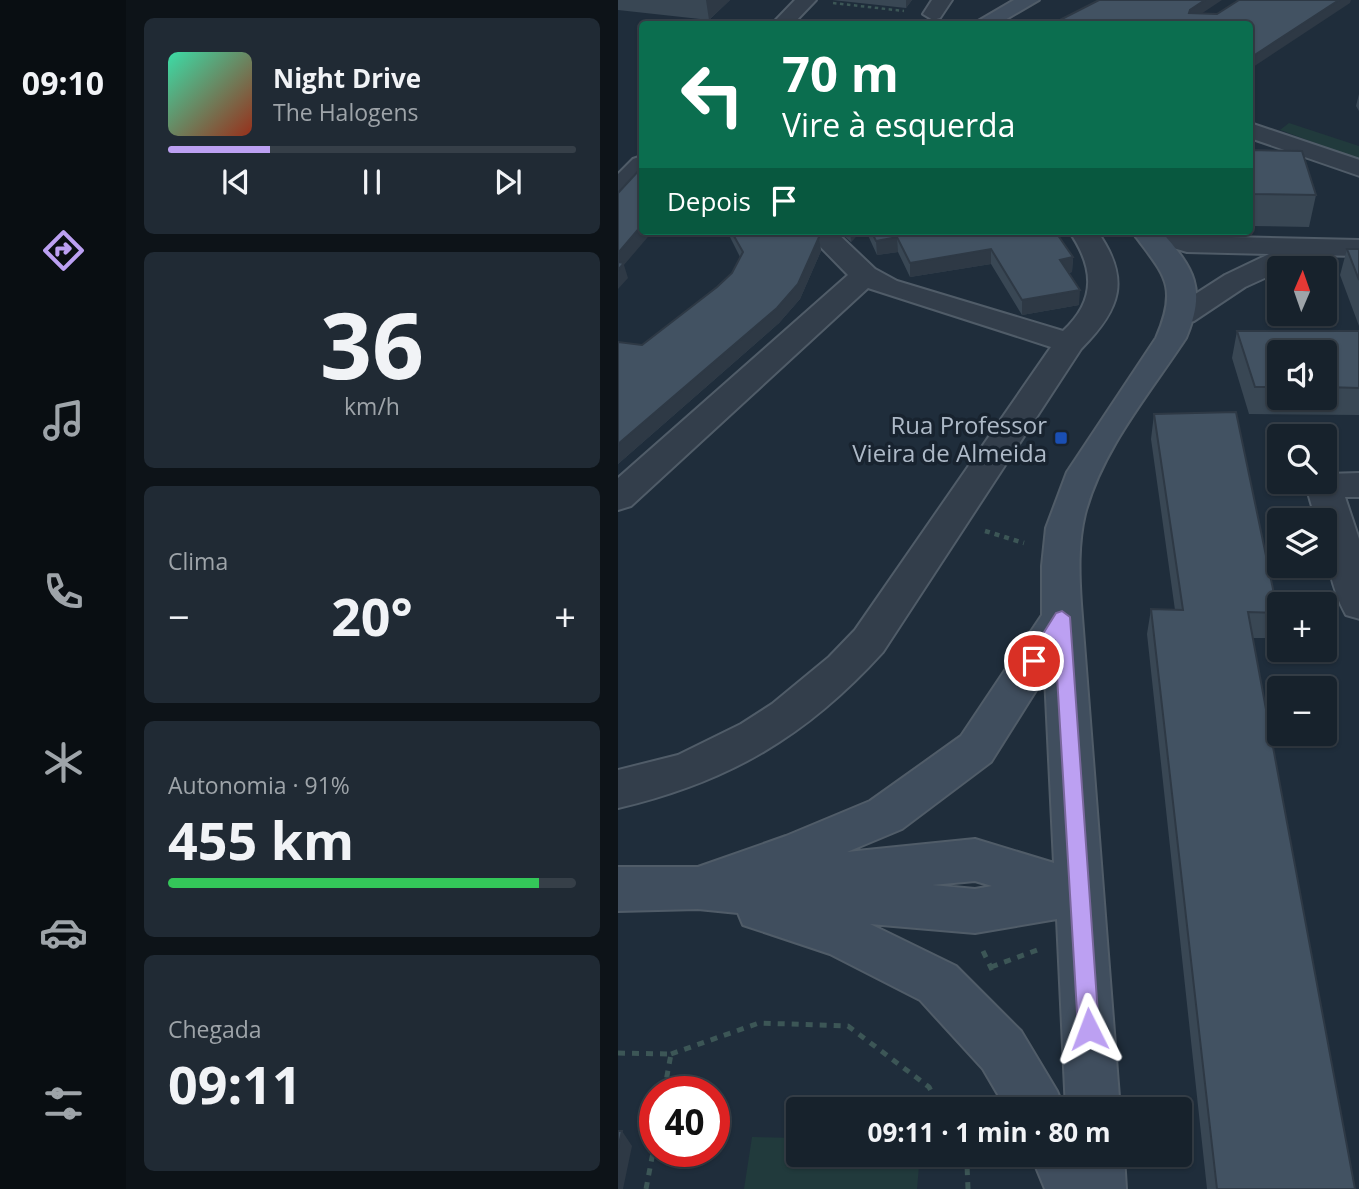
<!DOCTYPE html>
<html lang="pt">
<head>
<meta charset="utf-8">
<style>
	body { margin:0; font-family:"Open Sans",sans-serif; background:#202a34; color:#f1f3f6; height:100vh; display:flex; flex-direction:column; font-size:26px; white-space:nowrap }
	* { box-sizing:border-box; margin:0 }
	p { font-size:23px; color:#9ea4a9 }
	.icon { flex:none; width:38px; height:38px; fill:none; stroke:currentColor; stroke-width:2; stroke-linecap:round; stroke-linejoin:round }
	.map { position:relative; flex:1; overflow:hidden }
	.drawer { display:flex; flex-direction:column; gap:18px; padding:18px; background:#0d1318; width:492px }
	.drawer>* { flex:none }
	.hud { position:absolute; left:21px; top:21px; width:614px; height:214px; border-radius:7px; box-shadow:0 2px 5px #0004,0 0 0 2px #363f48; background:#0b6e4f; color:#fff; overflow:hidden }
	.needle { width:46px; rotate:2deg }
	.fabs { position:absolute; left:649px; top:256px; display:grid; gap:14px }
	.fabs a { display:grid; place-items:center; width:70px; height:70px; border-radius:7px; background:#17222c; box-shadow:0 2px 5px #0004,0 0 0 2px #363f48; font-size:35px }
	.speed { position:absolute; left:21px; top:1076px; display:flex; gap:14px; font-size:35px; font-weight:700; text-align:center }
	.speed>* { display:grid; place-content:center; width:91px; height:91px; border-radius:50%; background:#17222c; box-shadow:0 2px 5px #0004,0 0 0 2px #363f48; line-height:1 }
	.speed .limit { border:10px solid #d22; background:#fff; color:#111 }
	.pin { position:absolute; display:grid; place-items:center; width:60px; height:60px; color:#fff; margin:-30px; border:4px solid #fff; border-radius:50%; box-shadow:0 2px 7px #0007 }
	.me { position:absolute; width:77px; margin:-38px; rotate:357deg; stroke-linejoin:round; filter:drop-shadow(0 0 5px #0008) }
	.turn { display:flex; align-items:center; gap:24px; height:147px; padding:0 28px; font-size:32px }
	.turn .icon { width:91px; height:91px; stroke-width:2.5 }
	.turn b { display:block; font-size:49px; line-height:60px }
	.then { display:flex; align-items:center; height:66px; padding:0 28px; background:#0003; gap:14px; font-size:26px }
	.big { font-size:52px; font-weight:700; line-height:1.1 }
	.drawer .card { flex:1; display:flex; flex-direction:column; justify-content:center; gap:10px; min-width:0; padding:0 24px; border-radius:10px; background:#202a34 }
	.drawer .dial { align-items:center; gap:0 }
	.dial b { font-size:91px; line-height:1 }
	.song { display:flex; align-items:center; gap:21px }
	.cover { width:84px; height:84px; border-radius:10px; background:linear-gradient(135deg,hsl(160 70% 55%),hsl(10 70% 35%)) }
	.played { height:7px; border-radius:4px; background:linear-gradient(90deg,#bca0f2 25%,#363f48 25%) }
	.keys { display:flex; justify-content:space-around; direction:ltr }
	.heat { display:flex; justify-content:space-between; align-items:center; font-size:38px; direction:ltr }
	.charge { height:10px; border-radius:5px; background:linear-gradient(90deg,#34c759 91%,#363f48 0) }
	.trip { position:absolute; left:168px; top:1097px; width:406px; height:70px; border-radius:7px; background:#17222c; box-shadow:0 2px 5px #0004,0 0 0 2px #363f48; font-weight:700; line-height:70px; text-align:center }
	main { display:flex; flex:1; min-height:0 }
	.dock { display:flex; flex-direction:column; width:126px; justify-content:space-around; align-items:center; background:#090e12; color:#9ea4a9 }
	.dock .icon { width:49px; height:49px }
	.dock .current { color:#bca0f2 }
	.dock b { font-size:32px; color:#f1f3f6 }
	.map>svg:first-child { display:block }
</style>
</head>
<body>
<main>
<nav class="dock">
<b>09:10</b>
<svg class="icon current" aria-label="directions" viewBox="0 0 24 24"><path d="M12 3l9 9-9 9-9-9zM9 14v-3h6M13 9l2 2-2 2"/></svg>
<svg class="icon" aria-label="music" viewBox="0 0 24 24"><path d="M9 18V5l10-2v13"/><circle cx="6" cy="18" r="3"/><circle cx="16" cy="16" r="3"/></svg>
<svg class="icon" aria-label="phone" viewBox="0 0 24 24"><path d="M5 4h4l2 5-3 2q2 4 5 5l2-3 5 2v4C11 20 4 13 5 4z"/></svg>
<svg class="icon" aria-label="climate" viewBox="0 0 24 24"><path d="M12 3v18M4 7l16 10M4 17L20 7"/></svg>
<svg class="icon" aria-label="car" viewBox="0 0 24 24"><path d="M5 17H2v-5l4-1 3-4h7l3 4 3 1v5h-3M9 17h6M6 11h13"/><circle cx="7" cy="17" r="2"/><circle cx="17" cy="17" r="2"/></svg>
<svg class="icon" aria-label="filters" viewBox="0 0 24 24"><path d="M4 7h16M4 17h16"/><circle cx="9" cy="7" r="2"/><circle cx="15" cy="17" r="2"/></svg>
</nav>
<section class="drawer">
<div class="card">
<div class="song"><i class="cover"></i><div><b>Night Drive</b><p>The Halogens</p></div></div>
<div class="played"></div>
<div class="keys"><svg class="icon" aria-label="previous" viewBox="0 0 24 24"><path d="M18 5L8 12l10 7zM5 5v14"/></svg><svg class="icon" aria-label="pause" viewBox="0 0 24 24"><path d="M8 5v14M16 5v14"/></svg><svg class="icon" aria-label="next" viewBox="0 0 24 24"><path d="M6 5l10 7-10 7zM19 5v14"/></svg></div>
</div>
<div class="card dial"><b>36</b><p>km/h</p></div>
<div class="card"><p>Clima</p>
<div class="heat"><a>−</a><b class="big">20°</b><a>+</a></div>
</div>
<div class="card"><p>Autonomia · 91%</p><b class="big">455 km</b><div class="charge"></div></div>
<div class="card"><p>Chegada</p><b class="big">09:11</b></div>
</section>
<div class="map">
<svg width="742" height="1189" viewBox="0 0 742 1189">
	<rect width="100%" height="100%" fill="#1f2d3b"/>
	<path fill="#213a3c" d="M671,123l70,23v13l-79,-29z
		M134,1137l46,1v17h122l-3,34h-173z"/>
	<g fill="none" stroke-linecap="round" stroke-linejoin="round">
		<defs>
			<path id="street" d="M177,0h21l-23,24h-21z
				M314,0h20l-12,18 -7,2 -10,-6z
				M632,123l110,37v16l-110,-38z
				M24,156v22l-15,17 -9,2v-23l15,-15z
				M187,231h30l40,38 22,12 166,50c34,-31 31,-64 6,-100h28c34,48 24,78 -16,118l-198,303c-76,84 -154,130 -265,156v-38l60,-15 63,-31 31,-20 57,-47 26,-27 196,-283 -183,-59 -237,218 -13,4v-32l230,-203z
				M514,231h42l15,5 171,4v16l-51,-1 -23,13h-6v3l-35,16 -51,34 -11,3 -11,-3 -4,-6 4,-6 53,-34 44,-21 -82,-2 -51,-15z
				M742,473v24h-15l15,45v77l-14,-4c-16,-29 -21,-63 -21,-95h-9l-10,-34 3,-5h16v-7z"/>
			<path id="secondary" d="M396,0h25l-41,24h-25z
				M514,231h29c33,38 46,57 25,107 -36,55 -84,111 -101,176 -7,29 -6,60 -4,90l39,506h-54l-9,-191 -82,14 -105,-9 86,42 65,65 36,60 8,19h-58l-24,-41 -63,-69 -90,-46 -87,-29 -5,-12 -40,-4 -80,2v-44h80l88,-31 84,-35 91,-65 81,-121v-49l4,-38 21,-56 89,-134c24,-55 6,-64 -24,-107zM427,676l9,187 -79,-24 -128,13 55,-23 89,-67zM357,881l17,5 -17,3 -43,-4z
				M413,1155h93l2,34h-81z"/>
		</defs>
		<use href="#street" stroke="#505c68" stroke-width="4"/>
		<use href="#secondary" stroke="#505c68" stroke-width="4"/>
		<path stroke="#3c5656" stroke-width="2.5" stroke-dasharray="3.5 3.5" stroke-linecap="butt" d="M215,3l71,8"/>
		<path stroke="#3c5656" stroke-width="4.5" stroke-dasharray="5 5" stroke-linecap="butt" d="M367,531l39,12"/>
		<path stroke="#3c5656" stroke-width="5" stroke-dasharray="7 7" stroke-linecap="butt" d="M365,951l10,21
			M373,967l49,-18
			M0,1053l53,1 -7,38
			M53,1054l88,-31 89,3 81,61 12,23
			M345,1155l4,10 1,24
			M28,1189l9,-47"/>
		<use href="#street" fill="#333e4b" fill-rule="evenodd"/>
		<use href="#secondary" fill="#404e5e" fill-rule="evenodd"/>
	</g>
	<path fill="#394754" fill-rule="evenodd" d="M0,0h112l-21,20 -91,-10z
		M214,0h80l-6,8z
		M741,94v17l-3,-5z
		M632,150l66,45 -7,32 -59,-1z
		M109,231h88l4,6 2,14 -21,48 -21,24 -161,141v-122l24,3 75,-58 15,-14 8,-16z
		M220,231h23l-10,11z
		M248,231h189l18,26 -1,15 -3,1 10,32 -57,10 -31,-51 -81,13 -12,-25 -21,3z
		M729,249h12v77l-19,-51z
		M619,331h122v84l-110,-1 -17,-56zM662,352h45v45h-45z
		M536,414l124,199 -7,25h-18l102,551h-148l-60,-555 4,-25 24,1 -24,-171z"/>
	<path fill="#2e3945" d="M88,0h24l-21,20z
		M288,0h6l-6,8z
		M587,0h17l-33,22 1,-12z
		M721,0h12l-1,3 -100,66v-11z
		M24,225v6h11l-29,34 4,13 -10,11v-36z
		M232,231h11l-10,11z
		M201,237l2,14 -21,48 -21,24 -161,141v-20z
		M279,237l1,15 -21,3 -1,-14z
		M373,249v15l-81,13v-14z
		M455,257l-1,15 -13,2 1,-14z
		M462,290l-1,15 -57,10v-15z
		M4,1131l10,15 -9,43h-5v-41z"/>
	<path fill="#425262" stroke="#2e3945" stroke-width="2" d="M481,0h106l-15,10 -1,3 28,1 22,-14h100l-89,58v-34h-198z
		M632,150l52,1 14,44 -66,-1z
		M24,167v58l-24,28v-60z
		M113,231h84l4,6 -21,47 -21,24 -159,136v-102l24,3 75,-58 15,-14 11,-21z
		M253,231h184l18,26 -13,3 20,30 -58,10 -31,-51 -81,14 -13,-26 -21,4z
		M729,249h12v31z
		M0,262l6,1 -6,7z
		M619,331h122v57l-34,-1v-35h-45v35h-25z
		M618,412l42,201 -30,-1 107,577h-138l-66,-580 32,1 -29,-196z
		M0,1131h4l-4,17z"/>
	<path fill="#bca0f2" stroke="#7a689d" stroke-width="2" d="M444,611l8,6 29,412 -3,8 -7,3 -8,-3 -3,-8 -23,-387 -15,24 -6,1 -8,-6 30,-48z"/>
	<rect fill="#1a4fb4" stroke="#18232f" stroke-width="2.5" x="436" y="431" width="14" height="14" rx="3.5"/>
	<g text-anchor="middle" dominant-baseline="central" stroke-width="7" stroke-linejoin="round" paint-order="stroke">
		<g font-size="24" fill="#adb9c7" stroke="#18232f" text-anchor="end">
			<text x="429" y="424">Rua Professor<tspan x="429" dy="28">Vieira de Almeida</tspan></text>
		</g>
	</g>
</svg>
<div class="fabs">
<a><svg class="needle" viewBox="-14 -14 28 28"><path d="M0-13l5 13h-10z" fill="#e53935"/><path d="M0 13l5-13h-10z" fill="#9ea4a9"/></svg></a>
<a><svg class="icon" aria-label="sound" viewBox="0 0 24 24"><path d="M4 9h4l5-4v14l-5-4H4zM17 9q2 3 0 6"/></svg></a>
<a><svg class="icon" aria-label="search" viewBox="0 0 24 24"><circle cx="10" cy="10" r="6"/><path d="M15 15l6 6"/></svg></a>
<a><svg class="icon" aria-label="layers" viewBox="0 0 24 24"><path d="M12 4l9 5-9 5-9-5zM3 14l9 5 9-5"/></svg></a>
<a>+</a>
<a>−</a>
</div>
<div class="speed"><div class="limit">40</div></div>
<div class="pin" style="left:416px;top:661px;background:#d93025"><svg class="icon" aria-label="arrive" viewBox="0 0 24 24"><path d="M6 21V4h12l-3 4 3 4H6"/></svg></div>
<svg class="me" style="left:471px;top:1029px" viewBox="-20 -20 40 40"><path d="M0-17L14 15 0 8-14 15z" fill="#bca0f2" stroke="#fff" stroke-width="4"/></svg>
<div class="trip">09:11 · 1 min · 80 m</div>
<div class="hud">
<div class="turn"><svg class="icon" aria-label="left" viewBox="0 0 24 24"><path d="M17 20v-9H6M10 6l-5 5 5 5"/></svg><div><b>70 m</b>Vire à esquerda</div></div>
<div class="then">Depois<svg class="icon" aria-label="arrive" viewBox="0 0 24 24"><path d="M6 21V4h12l-3 4 3 4H6"/></svg></div>
</div>
</div>
</main>
</body>
</html>
